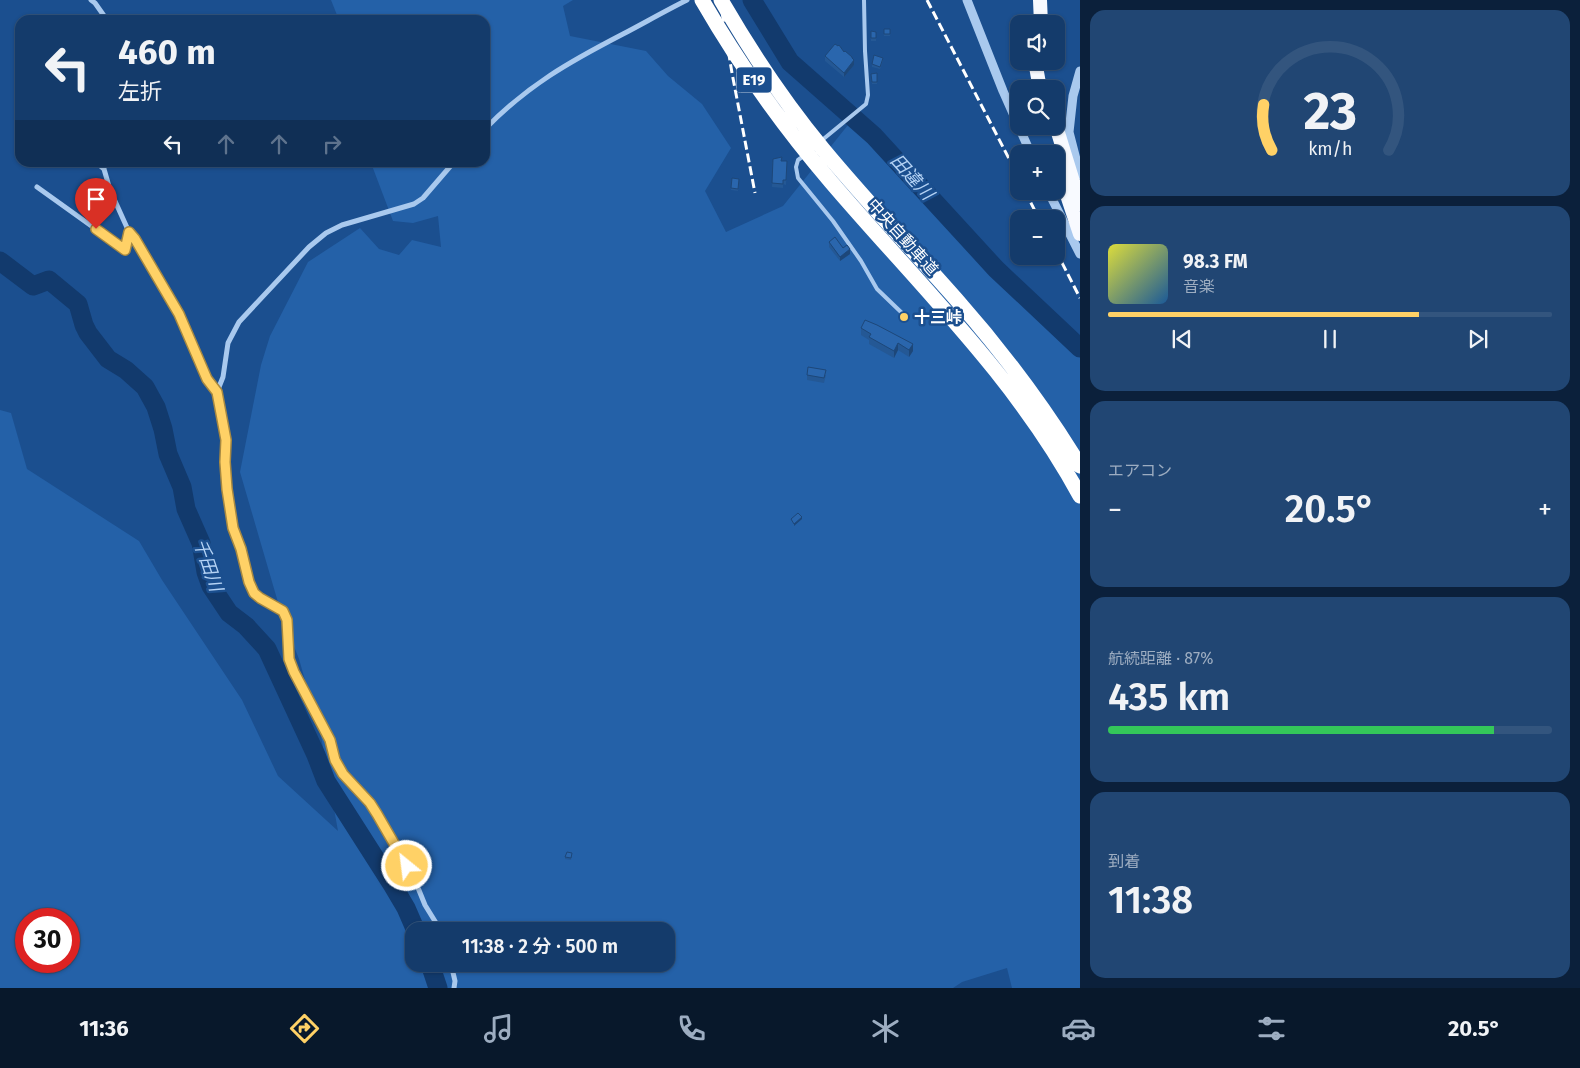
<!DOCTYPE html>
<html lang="ja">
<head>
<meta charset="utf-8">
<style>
	body { margin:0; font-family:"Fira Sans","Noto Sans JP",sans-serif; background:#214673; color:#f1f3f6; height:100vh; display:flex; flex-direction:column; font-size:19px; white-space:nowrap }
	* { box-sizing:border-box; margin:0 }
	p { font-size:16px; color:#9dadc1 }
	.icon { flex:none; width:28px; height:28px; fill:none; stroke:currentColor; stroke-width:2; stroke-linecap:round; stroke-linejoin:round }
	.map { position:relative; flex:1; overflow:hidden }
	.side { display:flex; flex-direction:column; gap:10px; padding:10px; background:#0b203b; width:500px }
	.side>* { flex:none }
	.banner { position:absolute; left:15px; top:15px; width:475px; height:152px; border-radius:15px; box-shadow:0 1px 4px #0004,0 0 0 1px #33557e; background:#143b6b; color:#f1f3f6; overflow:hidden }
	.fabs { position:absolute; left:1010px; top:15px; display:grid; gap:10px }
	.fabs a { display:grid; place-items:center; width:55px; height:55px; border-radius:10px; background:#143b6b; box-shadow:0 1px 4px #0004,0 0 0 1px #33557e; font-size:25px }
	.speed { position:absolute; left:15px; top:908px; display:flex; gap:10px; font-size:25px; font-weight:700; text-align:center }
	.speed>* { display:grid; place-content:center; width:65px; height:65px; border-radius:50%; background:#143b6b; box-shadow:0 1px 4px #0004,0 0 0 1px #33557e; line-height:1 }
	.speed .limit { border:8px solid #d22; background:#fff; color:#111 }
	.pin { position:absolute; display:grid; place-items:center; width:42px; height:42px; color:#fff; margin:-51px -21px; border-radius:50% 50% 50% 0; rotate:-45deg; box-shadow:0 0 5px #0007 }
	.pin .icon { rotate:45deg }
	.me { position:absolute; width:55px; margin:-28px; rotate:331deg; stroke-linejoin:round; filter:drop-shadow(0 0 4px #0008) }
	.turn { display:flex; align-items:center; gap:18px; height:105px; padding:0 20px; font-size:22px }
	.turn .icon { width:65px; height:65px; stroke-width:2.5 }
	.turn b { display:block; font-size:35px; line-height:42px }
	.lanes { display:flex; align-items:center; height:48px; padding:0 20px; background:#0003; justify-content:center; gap:25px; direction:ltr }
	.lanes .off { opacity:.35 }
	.big { font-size:38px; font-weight:600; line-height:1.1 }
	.side .widget { flex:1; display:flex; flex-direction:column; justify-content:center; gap:8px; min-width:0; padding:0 18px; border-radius:15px; background:#214673 }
	.side .dial { align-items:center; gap:0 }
	.dial svg { height:130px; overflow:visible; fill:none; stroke:#33557e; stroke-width:7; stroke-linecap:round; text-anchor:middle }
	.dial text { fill:#f1f3f6; stroke:none }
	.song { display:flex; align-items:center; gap:15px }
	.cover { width:60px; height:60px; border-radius:8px; background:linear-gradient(135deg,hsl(60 70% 55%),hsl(210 70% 35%)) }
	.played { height:5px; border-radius:2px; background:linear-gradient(90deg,#ffd166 70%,#33557e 70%) }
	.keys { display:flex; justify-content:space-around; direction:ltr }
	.heat { display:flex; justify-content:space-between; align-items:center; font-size:28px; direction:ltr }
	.charge { height:8px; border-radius:4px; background:linear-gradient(90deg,#34c759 87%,#33557e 0) }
	.trip { position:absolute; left:405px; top:922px; width:270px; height:50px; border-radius:15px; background:#143b6b; box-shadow:0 1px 4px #0004,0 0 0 1px #33557e; font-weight:600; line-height:50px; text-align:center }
	.menu { display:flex; height:80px; justify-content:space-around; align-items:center; background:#08182b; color:#9dadc1 }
	.menu .icon { width:35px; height:35px }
	.menu .selected { color:#ffd166 }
	.menu b { font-size:22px; color:#f1f3f6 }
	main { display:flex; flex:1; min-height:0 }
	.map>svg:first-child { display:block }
</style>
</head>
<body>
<main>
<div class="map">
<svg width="1080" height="988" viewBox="0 0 1080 988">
	<rect width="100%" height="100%" fill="#1b4f8f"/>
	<path fill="#2461a8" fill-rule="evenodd" d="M331,0h242l-10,6 7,30 76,15 22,25 34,28 29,44 -26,43 21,41 57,-26 69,-86 39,41 102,115 87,81v631h-68l-5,-20 -45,14 -9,6h-953v-578l11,3 16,56 112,72 23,39 80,120 36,76 60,55 -17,-95 -22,-77 -17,-43 -42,-144 21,-107 9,-29 38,-74 52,-34 19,21 20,6 13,-15 29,7 -3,-31 -25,7 -20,-2 -22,-58 114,-1v-142h-146zM26,919h43v42h-43zM414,931h252v33h-252z"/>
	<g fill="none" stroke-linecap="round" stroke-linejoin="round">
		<path stroke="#123a6d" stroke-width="19" d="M752,0l38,62 84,74 122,133 84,79
			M0,261l33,25 16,-6 29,24 6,21 4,8 20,26 18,11 19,17 11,20 7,22 5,25 14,33 4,22 15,34 5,29 5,14 18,27 17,13 21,23 49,106 10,26 67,105 13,22 10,23
			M430,964l8,24"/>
		<path stroke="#a9c9ee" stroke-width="4" d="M821,141l45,-37 2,-9 -3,-44 -1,-51
			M805,155l-7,5 -2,7 2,11 35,43 28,40 16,28 25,24"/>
		<path stroke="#a9c9ee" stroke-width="5" d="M91,0l4,3 12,17
			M20,96v2
			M485,129c43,-44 84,-67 138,-95 21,-11 42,-23 64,-34
			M96,162l8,7
			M104,162v7l6,21 19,42 16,23 34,59 28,65 10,13
			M37,187l88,63 4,-18
			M441,931l-16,-26 -11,-27 -13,-25 -24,-39 -7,-11 -27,-29 -8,-14 -6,-20 -13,-28 -22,-40 -5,-13 -2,-39 -4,-9 -23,-13 -5,-5 -6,-11 -8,-33 -8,-21 -6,-39 -2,-27 1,-22 -9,-48 6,-15 5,-34 11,-21 70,-75 17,-14 16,-8 72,-21 9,-6 31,-36
			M451,964l4,17 -1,7"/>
		<path stroke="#a9c9ee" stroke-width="9" d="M967,0l36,91 28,63
			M1080,71l-7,25 -4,36 11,43
			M1048,191l32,63"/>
		<path stroke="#f8faff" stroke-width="14" d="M1040,0l1,24
			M1035,61l5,28
			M1056,126l24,78
			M1056,162l24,72"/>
		<path stroke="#fff" stroke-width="15" d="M702,0c37,64 81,126 129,182 87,102 185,195 249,314
			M721,0c30,52 64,103 102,149 43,52 89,100 133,150 46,52 88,108 124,167"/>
		<path stroke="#fff" stroke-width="3" stroke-dasharray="9 4" stroke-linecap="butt" d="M720,0l12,73 23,120
			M927,0l92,178
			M1025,191l14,28
			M1056,251l24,47"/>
	</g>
	<path fill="#245895" d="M884,29h6v7h-6z
		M871,31l5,1v9h-5z
		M844,52l8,7 2,6 -10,12 -19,-16v-5z
		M883,60l-3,9 -8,-2v-3z
		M877,73v11h-5l-1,-10z
		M773,159l8,2h6l-1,24 -3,-1v4l-11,-1z
		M732,178l7,1 -1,12 -7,-1z
		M829,242l14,6 7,6 -10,7 -11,-14z
		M865,320l48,31 -4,6 -11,-7 -4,8 -25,-14v-4l-8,-5v-7z
		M807,375h19l-2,8 -17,-3z
		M572,855l-1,5 -6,-1v-2z
		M561,964h6l-1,5 -5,-1z"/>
	<path fill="#1d4779" d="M854,60v5l-10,12v-4z
		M850,249v5l-10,7v-4z
		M898,343v7l-4,8v-7z
		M913,344v7l-4,6v-7z
		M802,517v2l-8,7v-2z"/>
	<path fill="#2a66ad" stroke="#1d4779" d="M884,29h6v5h-6z
		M871,31l5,1v6h-5z
		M835,44l3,2 1,-1 5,7 1,-1 7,6v1l2,2 -10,13 -19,-17z
		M874,55l9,3 -3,9 -8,-3z
		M877,73v9h-5l-1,-8z
		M782,157l-1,4h6l-1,19h-3v4l-11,-1 1,-24z
		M732,178l7,1 -1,10 -7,-1z
		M835,237l8,11 4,-3 3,4 -10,8 -11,-15z
		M865,320l12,5 36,19 -4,6 -11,-7 -4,8 -25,-14 2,-3 -10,-6z
		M808,367l18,3 -2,8 -17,-3z
		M798,513l4,4 -8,7 -3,-5z
		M567,852l5,1 -1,5 -6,-1z
		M561,964h5v2l-5,-1z"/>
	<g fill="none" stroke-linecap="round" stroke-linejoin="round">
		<defs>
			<path id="route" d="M96,229l29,21 4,-18 6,7 44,75 28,65 10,13 9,48 -1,22 2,27 6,39 8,21 8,33 5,11 6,5 23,13 4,9 2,39 5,13 36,68 5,20 8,14 27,29 7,11 30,52"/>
		</defs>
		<use href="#route" stroke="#a68842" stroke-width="12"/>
		<use href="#route" stroke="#ffd166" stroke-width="9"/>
	</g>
	<circle fill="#ffd166" stroke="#1b4f8f" stroke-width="2" cx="904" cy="317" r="5"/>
	<g text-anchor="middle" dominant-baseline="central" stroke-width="5" stroke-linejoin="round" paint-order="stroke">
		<rect fill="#1b4f8f" stroke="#bbcadd" stroke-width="1" x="736.5" y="67.5" width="35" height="25" rx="4"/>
		<g font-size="15" font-weight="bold" fill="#fff">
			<text x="754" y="80">E19</text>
		</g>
		<g font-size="16" fill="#fff" stroke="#1b4f8f">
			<text transform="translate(903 237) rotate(48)">中央自動車道</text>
		</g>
		<g font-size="16" font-weight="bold" fill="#fff" stroke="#1b4f8f" text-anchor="start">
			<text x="914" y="317">十三峠</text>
		</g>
		<g font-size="18" font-style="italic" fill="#b5d3f5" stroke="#1b4f8f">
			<text transform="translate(912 177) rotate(48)">田違川</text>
			<text transform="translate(208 565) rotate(71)">千田川</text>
		</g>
	</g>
</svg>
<div class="fabs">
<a><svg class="icon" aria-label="sound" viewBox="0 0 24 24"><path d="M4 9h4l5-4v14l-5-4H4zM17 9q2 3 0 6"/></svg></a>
<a><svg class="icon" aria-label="search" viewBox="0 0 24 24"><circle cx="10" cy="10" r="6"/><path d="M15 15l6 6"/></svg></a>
<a>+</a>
<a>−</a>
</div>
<div class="speed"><div class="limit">30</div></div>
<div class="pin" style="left:96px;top:229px;background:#d93025"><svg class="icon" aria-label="arrive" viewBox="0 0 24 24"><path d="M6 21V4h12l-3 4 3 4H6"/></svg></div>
<svg class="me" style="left:407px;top:866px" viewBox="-20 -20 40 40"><circle r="17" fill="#ffd166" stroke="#fff" stroke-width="3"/><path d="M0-11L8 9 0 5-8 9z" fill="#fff"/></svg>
<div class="trip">11:38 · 2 分 · 500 m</div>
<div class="banner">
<div class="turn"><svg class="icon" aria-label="left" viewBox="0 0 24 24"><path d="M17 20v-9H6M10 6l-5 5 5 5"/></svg><div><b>460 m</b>左折</div></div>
<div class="lanes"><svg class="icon" aria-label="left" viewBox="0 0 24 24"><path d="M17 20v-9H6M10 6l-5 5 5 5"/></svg><svg class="icon off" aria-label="ahead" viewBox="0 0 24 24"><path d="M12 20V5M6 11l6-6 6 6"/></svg><svg class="icon off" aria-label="ahead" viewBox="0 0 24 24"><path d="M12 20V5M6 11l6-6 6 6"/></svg><svg class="icon off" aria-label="right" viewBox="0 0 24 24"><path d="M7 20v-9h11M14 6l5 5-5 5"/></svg></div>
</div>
</div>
<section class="side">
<div class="widget dial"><svg viewBox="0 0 100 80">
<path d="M14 69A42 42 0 1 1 86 69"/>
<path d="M14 69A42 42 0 0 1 9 41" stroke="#ffd166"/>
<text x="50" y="56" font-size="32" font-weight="700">23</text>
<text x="50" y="72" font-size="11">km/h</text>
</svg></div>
<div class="widget">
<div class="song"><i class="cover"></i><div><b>98.3 FM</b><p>音楽</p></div></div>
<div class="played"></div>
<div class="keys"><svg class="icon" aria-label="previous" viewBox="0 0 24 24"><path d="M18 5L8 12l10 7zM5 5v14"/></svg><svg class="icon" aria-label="pause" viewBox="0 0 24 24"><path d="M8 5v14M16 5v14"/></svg><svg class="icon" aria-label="next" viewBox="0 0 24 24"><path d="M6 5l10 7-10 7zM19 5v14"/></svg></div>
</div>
<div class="widget"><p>エアコン</p>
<div class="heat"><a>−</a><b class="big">20.5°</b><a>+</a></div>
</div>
<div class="widget"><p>航続距離 · 87%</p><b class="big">435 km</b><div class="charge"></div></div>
<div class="widget"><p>到着</p><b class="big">11:38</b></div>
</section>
</main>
<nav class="menu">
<b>11:36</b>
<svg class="icon selected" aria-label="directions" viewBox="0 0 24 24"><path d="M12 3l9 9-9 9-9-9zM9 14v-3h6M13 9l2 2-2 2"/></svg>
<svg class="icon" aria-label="music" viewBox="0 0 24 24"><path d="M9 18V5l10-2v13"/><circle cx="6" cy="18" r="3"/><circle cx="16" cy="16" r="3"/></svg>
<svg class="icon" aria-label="phone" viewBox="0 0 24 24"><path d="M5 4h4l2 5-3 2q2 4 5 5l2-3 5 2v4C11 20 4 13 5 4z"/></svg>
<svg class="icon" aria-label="climate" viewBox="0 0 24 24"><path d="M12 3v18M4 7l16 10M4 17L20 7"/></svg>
<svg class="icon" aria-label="car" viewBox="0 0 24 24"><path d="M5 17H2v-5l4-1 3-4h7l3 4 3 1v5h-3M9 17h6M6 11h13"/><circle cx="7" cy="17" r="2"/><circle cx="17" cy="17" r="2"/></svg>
<svg class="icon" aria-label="filters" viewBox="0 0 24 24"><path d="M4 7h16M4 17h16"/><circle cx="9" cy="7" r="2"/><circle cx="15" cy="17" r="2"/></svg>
<b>20.5°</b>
</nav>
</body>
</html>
